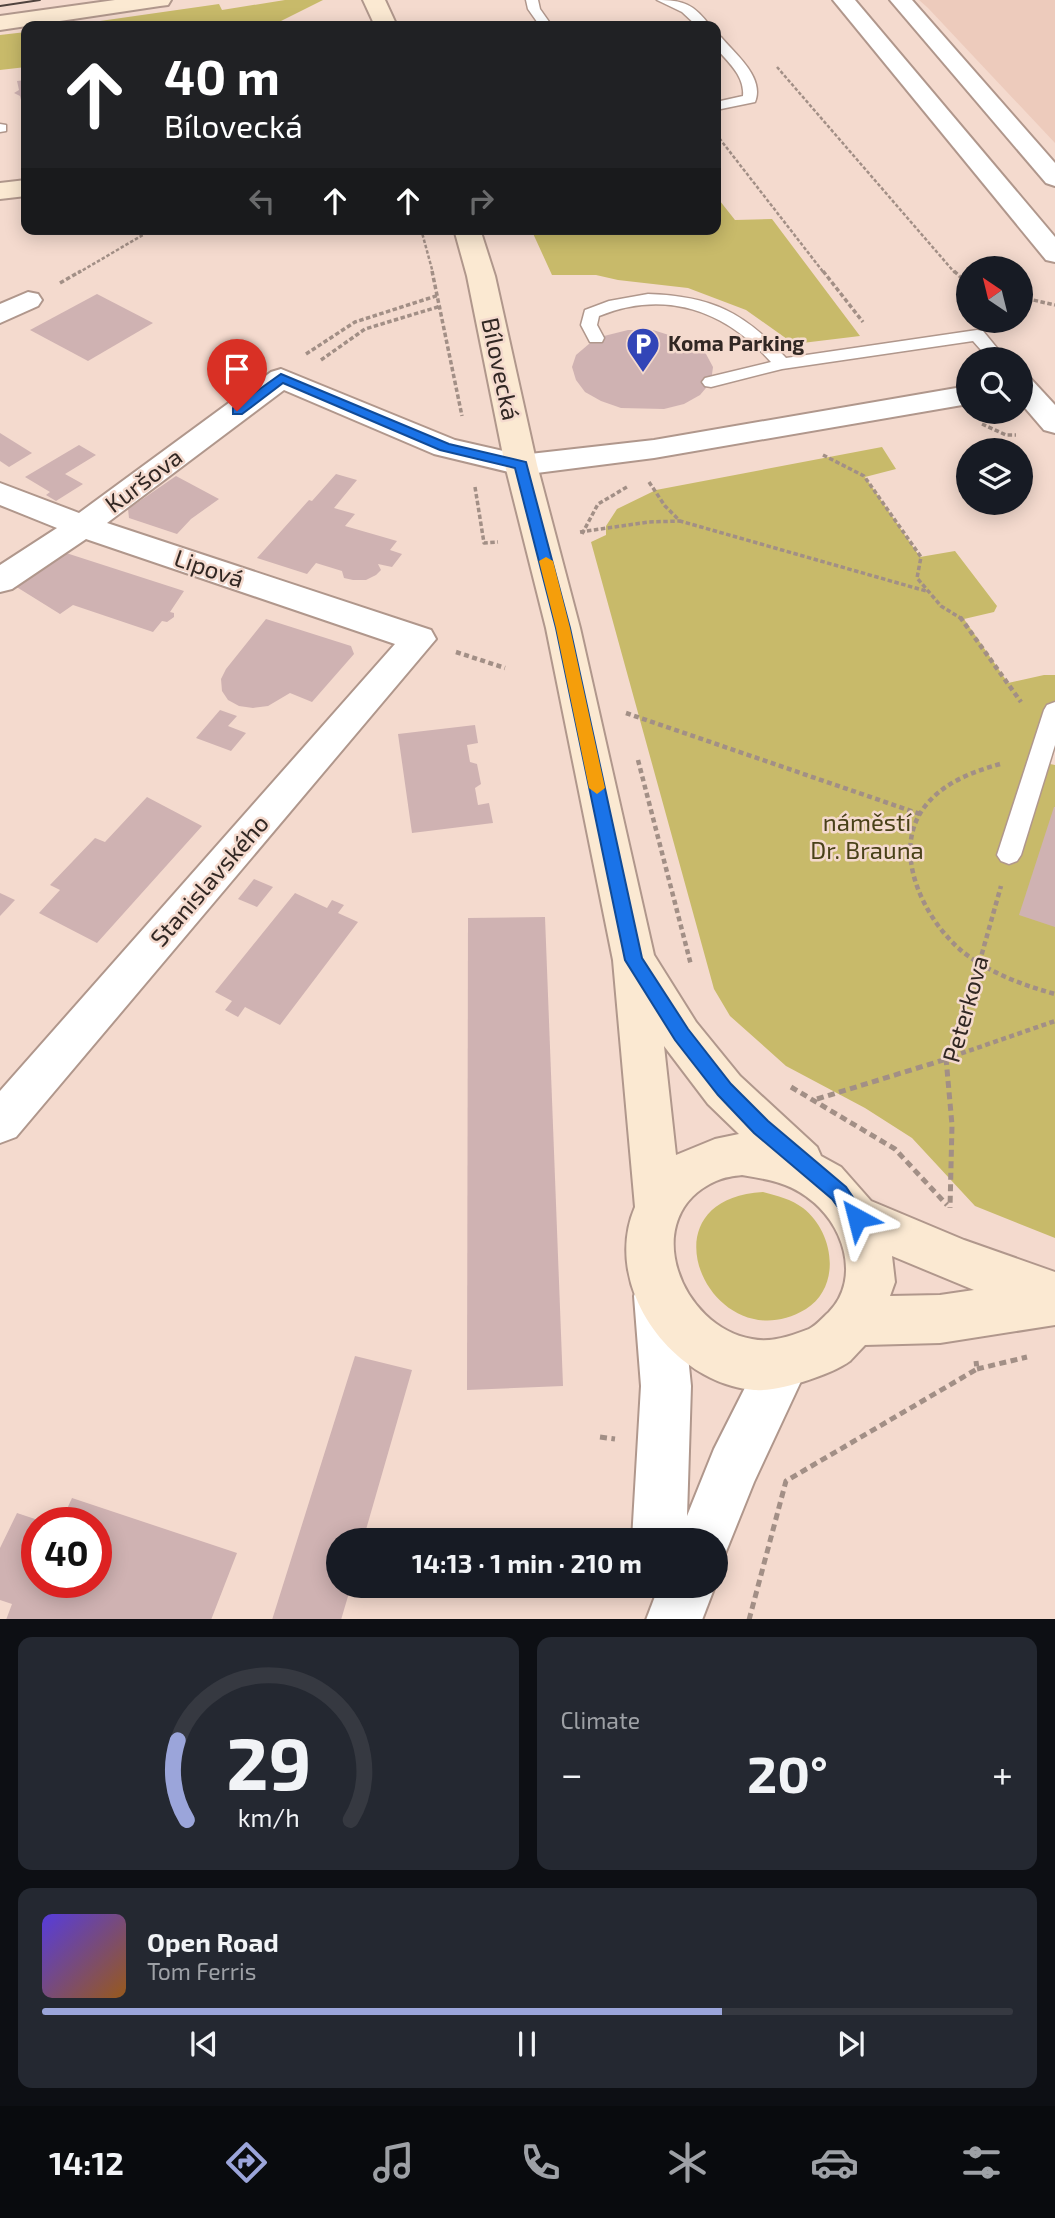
<!DOCTYPE html>
<html lang="en">
<head>
<meta charset="utf-8">
<style>
	body { margin:0; font-family:"Exo 2",sans-serif; background:#242831; color:#f1f3f6; height:100vh; display:flex; flex-direction:column; font-size:26px; white-space:nowrap }
	* { box-sizing:border-box; margin:0 }
	p { font-size:23px; color:#9ea1a6 }
	.icon { flex:none; width:38px; height:38px; fill:none; stroke:currentColor; stroke-width:2; stroke-linecap:round; stroke-linejoin:round }
	.map { position:relative; height:1619px; overflow:hidden }
	.drawer { display:flex; flex-direction:column; gap:18px; padding:18px; background:#0d0f14; flex:1 }
	.drawer>* { flex:none }
	.banner { position:absolute; left:21px; top:21px; width:700px; height:214px; border-radius:14px; box-shadow:0 4px 18px #0003; background:#202124; color:#fff; overflow:hidden }
	.needle { width:46px; rotate:325deg }
	.tools { position:absolute; left:956px; top:256px; display:grid; gap:14px }
	.tools a { display:grid; place-items:center; width:77px; height:77px; border-radius:50%; background:#171b24; box-shadow:0 4px 18px #0003; font-size:35px }
	.speed { position:absolute; left:21px; top:1507px; display:flex; gap:14px; font-size:35px; font-weight:700; text-align:center }
	.speed>* { display:grid; place-content:center; width:91px; height:91px; border-radius:50%; background:#171b24; box-shadow:0 4px 18px #0003; line-height:1 }
	.speed .limit { border:10px solid #d22; background:#fff; color:#111 }
	.pin { position:absolute; display:grid; place-items:center; width:60px; height:60px; color:#fff; margin:-72px -30px; border-radius:50% 50% 50% 0; rotate:-45deg; box-shadow:0 0 7px #0007 }
	.pin .icon { rotate:45deg }
	.me { position:absolute; width:77px; margin:-38px; rotate:322deg; stroke-linejoin:round; filter:drop-shadow(0 0 5px #0008) }
	.turn { display:flex; align-items:center; gap:24px; height:147px; padding:0 28px; font-size:32px }
	.turn .icon { width:91px; height:91px; stroke-width:2.5 }
	.turn b { display:block; font-size:49px; line-height:60px }
	.lanes { display:flex; align-items:center; height:66px; padding:0 28px; background:#0003; justify-content:center; gap:35px; direction:ltr }
	.lanes .off { opacity:.35 }
	.big { font-size:52px; font-weight:700; line-height:1.1 }
	.drawer .tile { flex:1; display:flex; flex-direction:column; justify-content:center; gap:10px; min-width:0; padding:0 24px; border-radius:14px; background:#242831 }
	.drawer .dial { align-items:center; gap:0 }
	.dial svg { height:182px; overflow:visible; fill:none; stroke:#363941; stroke-width:7; stroke-linecap:round; text-anchor:middle }
	.dial text { fill:#f1f3f6; stroke:none }
	.song { display:flex; align-items:center; gap:21px }
	.cover { width:84px; height:84px; border-radius:10px; background:linear-gradient(135deg,hsl(250 70% 55%),hsl(30 70% 35%)) }
	.played { height:7px; border-radius:4px; background:linear-gradient(90deg,#9ba5da 70%,#363941 70%) }
	.keys { display:flex; justify-content:space-around; direction:ltr }
	.heat { display:flex; justify-content:space-between; align-items:center; font-size:38px; direction:ltr }
	.drawer .tiles { flex:1; display:grid; gap:18px; grid-template-columns:1fr 1fr }
	.tile:last-child { grid-column:span 2 }
	.trip { position:absolute; left:326px; top:1528px; width:402px; height:70px; border-radius:35px; background:#171b24; box-shadow:0 4px 18px #0003; font-weight:700; line-height:70px; text-align:center }
	.menu { display:flex; height:112px; justify-content:space-around; align-items:center; background:#090b0e; color:#9ea1a6 }
	.menu .icon { width:49px; height:49px }
	.menu .selected { color:#9ba5da }
	.menu b { font-size:32px; color:#f1f3f6 }
	.map>svg:first-child { display:block }
</style>
</head>
<body>
<div class="map">
<svg width="1055" height="1620" viewBox="0 0 1055 1620">
	<rect width="100%" height="100%" fill="#f4dace"/>
	<polygon fill="#edcbbc" points="919,0 1055,0 1055,143 928,8"/>
	<g fill="#c8ba6a">
		<polygon points="285,0 323,0 271,26 65,26 219,4 222,10"/>
		<polygon points="26,32 26,67 0,70 0,35"/>
		<polygon points="716,196 735,220 772,219 860,336 794,344 746,310 688,288 618,280 596,275 552,275 531,229 716,229"/>
		<polygon points="882,447 896,469 865,477 920,557 955,551 997,606 994,612 964,619 1008,683 1044,675 1055,675 1055,710 1040,762 1055,765 1055,1238 975,1206 912,1138 865,1108 786,1066 730,1016 714,989 591,542 606,535 606,526 617,509 656,490"/>
		<path d="M 763,1192 C 778,1196 791,1199 803,1208 C 834,1232 842,1286 806,1309 C 713,1365 636,1199 763,1192 Z"/>
	</g>
	<g fill="#cfb2b2">
		<polygon points="26,80 26,100 21,100 20,96 14,93 19,90 17,81"/>
		<polygon points="97,294 153,323 88,361 30,330"/>
		<polygon points="628,330 653,330 691,342 706,354 713,367 711,382 700,395 684,404 664,409 621,408 601,401 585,392 576,380 572,367 576,355 596,338"/>
		<polygon points="0,433 32,453 9,467 0,461"/>
		<polygon points="79,445 96,455 65,474 83,484 56,501 46,495 50,492 25,477"/>
		<polygon points="336,474 357,480 334,508 355,514 345,526 397,541 390,550 402,554 392,567 378,564 381,570 376,575 366,580 353,580 344,578 342,571 316,563 307,574 257,558 309,500 312,501"/>
		<polygon points="176,476 219,499 191,519 177,534 129,518 128,509"/>
		<polygon points="63,552 184,591 170,612 174,613 174,617 167,622 162,621 153,632 73,605 60,614 15,586"/>
		<polygon points="266,619 351,646 354,654 312,702 290,693 268,706 253,708 239,706 228,700 222,691 221,679 226,669"/>
		<polygon points="220,710 237,716 228,726 246,733 231,751 196,738"/>
		<polygon points="475,725 478,743 467,745 470,762 477,764 481,784 475,788 478,805 489,803 493,823 412,833 398,734"/>
		<polygon points="147,797 202,826 97,943 39,913 60,890 50,885 95,838 105,842"/>
		<polygon points="1054,807 1055,807 1055,927 1019,915"/>
		<polygon points="254,879 273,887 257,907 238,899"/>
		<polygon points="0,893 15,900 0,916"/>
		<polygon points="295,893 327,908 332,900 344,905 338,913 358,922 280,1025 245,1007 238,1017 225,1010 232,1001 215,992"/>
		<polygon points="545,917 563,1386 467,1390 468,918"/>
		<polygon points="355,1356 412,1370 363,1540 338,1540 338,1586 351,1586 341,1620 272,1620"/>
		<polygon points="72,1498 237,1553 211,1620 6,1620 12,1604 0,1600 0,1548 17,1513 44,1522 37,1522 37,1582 96,1582 96,1522 61,1522"/>
	</g>
	<g fill="none" stroke-linecap="round" stroke-linejoin="round">
		<defs>
			<g id="lane">
				<polygon points="526,0 538,0 540,9 552,26 540,26 528,9"/>
				<path d="M 657,0 C 683,0 694,4 710,26 L 697,26 L 682,12 Z"/>
				<path d="M 716,36 L 721,37 C 735,54 765,77 755,102 L 716,110 L 716,102 L 743,96 C 745,76 728,62 716,48 Z"/>
				<polygon points="0,124 6,125 6,131 0,132"/>
				<path d="M 648,294 C 711,296 744,312 786,358 L 977,330 L 983,331 L 1006,359 L 989,359 L 973,341 L 782,369 L 711,387 L 705,386 L 702,382 L 705,378 L 771,362 C 725,310 665,289 599,316 L 597,325 L 604,338 L 602,342 L 590,342 L 581,325 L 585,310 L 609,301 Z"/>
				<polygon points="1055,702 1055,745 1021,855 1017,861 1009,864 1001,861 997,855 1044,710 1047,705"/>
			</g>
			<g id="street">
				<polygon points="833,0 855,0 1055,237 1055,262 1046,260"/>
				<polygon points="890,0 912,0 1055,163 1055,186 1046,183"/>
				<polygon points="28,292 38,294 42,300 38,306 0,323 0,304"/>
				<polygon points="281,369 455,440 521,455 654,440 968,386 968,404 654,458 521,475 434,454 284,390 107,523 431,630 436,639 16,1137 0,1143 0,1091 395,644 86,539 12,589 0,592 0,565 57,528 0,505 0,483 79,513 271,372"/>
				<polygon points="1020,376 1031,379 1055,405 1055,433 1044,430 1020,402"/>
				<polygon points="658,1272 675,1279 682,1296 691,1386 687,1516 714,1449 766,1346 784,1339 802,1346 809,1364 754,1482 723,1559 716,1562 716,1540 632,1540 641,1386 634,1296 641,1279"/>
				<polygon points="659,1586 715,1586 702,1620 646,1620"/>
			</g>
			<g id="secondary">
				<polygon points="115,0 171,0 168,5 160,6 0,30 0,16"/>
				<polygon points="363,0 385,0 397,26 375,26"/>
				<polygon points="26,180 26,196 0,199 0,183"/>
				<path d="M 454,229 L 480,229 L 495,276 L 537,465 L 580,628 L 654,955 L 696,1022 L 740,1076 L 817,1147 L 821,1156 L 841,1167 L 871,1201 L 964,1240 L 1055,1272 L 1055,1325 L 940,1343 L 865,1345 C 860,1350 855,1356 850,1361 C 831,1375 778,1392 754,1390 C 672,1383 601,1286 635,1207 L 613,960 L 546,628 L 505,465 L 467,276 ZM 664,1046 L 708,1104 L 739,1134 L 715,1139 L 676,1155 ZM 742,1175 C 766,1179 787,1182 807,1197 C 843,1222 862,1278 829,1312 C 822,1318 817,1325 809,1329 C 791,1336 771,1343 752,1339 C 680,1327 637,1216 716,1181 C 724,1177 734,1176 742,1175 ZM 892,1256 L 974,1290 L 940,1295 L 890,1296 L 895,1282 Z"/>
			</g>
		</defs>
		<use href="#lane" stroke="#b0978c" stroke-width="3"/>
		<use href="#street" stroke="#b0978c" stroke-width="4"/>
		<use href="#secondary" stroke="#b0978c" stroke-width="4"/>
		<g stroke="#a28f86" stroke-width="2.5" stroke-dasharray="3.5 2" stroke-linecap="butt">
			<polyline points="777,67 955,273"/>
			<polyline points="716,134 824,273"/>
			<polyline points="421,229 433,273"/>
			<polyline points="78,273 153,229"/>
		</g>
		<g stroke="#a28f86" stroke-width="3.5" stroke-dasharray="4.5 2.5" stroke-linecap="butt">
			<polyline points="432,271 462,416"/>
			<polyline points="823,271 863,322"/>
			<polyline points="954,271 968,284"/>
			<polyline points="60,283 81,271"/>
			<polyline points="1020,297 1055,305"/>
			<polyline points="306,354 355,322 439,295"/>
			<polyline points="321,360 365,329 441,306"/>
			<polyline points="982,424 1006,435 1016,435"/>
			<polyline points="823,455 864,476 921,557 917,578 941,606 962,619"/>
			<polyline points="649,482 665,506 680,521 926,591"/>
			<polyline points="475,487 484,543 498,542"/>
			<polyline points="580,532 649,522 680,521"/>
			<polyline points="582,534 598,504 627,487"/>
		</g>
		<g stroke="#a28f86" stroke-width="4.5" stroke-dasharray="5 3.5" stroke-linecap="butt">
			<polyline points="960,617 1021,702"/>
			<polyline points="456,652 505,668"/>
			<polyline points="626,713 920,814"/>
			<polyline points="638,760 691,965"/>
			<path d="M 1000,764 C 972,772 945,782 926,805 C 889,850 924,920 963,952 C 990,973 1022,985 1055,994"/>
			<polyline points="945,1059 1055,1021"/>
			<polyline points="946,1059 979,964 1001,886"/>
		</g>
		<g stroke="#a28f86" stroke-width="5" stroke-dasharray="7 4.5" stroke-linecap="butt">
			<polyline points="946,1058 952,1125 950,1208"/>
			<polyline points="791,1087 895,1149 947,1205"/>
			<polyline points="817,1099 950,1058"/>
			<polyline points="977,1369 1027,1357"/>
			<polyline points="600,1437 615,1439"/>
			<polyline points="749,1620 786,1481 977,1369 976,1361"/>
		</g>
		<use href="#lane" fill="#fff" fill-rule="evenodd"/>
		<use href="#street" fill="#fff" fill-rule="evenodd"/>
		<use href="#secondary" fill="#fbe9d2" fill-rule="evenodd"/>
		<polyline stroke="#50433e" stroke-width="2" points="0,6 40,0"/>
	</g>
	<polygon fill="#1a73e8" stroke="#114b97" stroke-width="2" points="281,374 449,444 526,462 570,628 642,958 688,1029 731,1084 768,1121 846,1187 867,1218 864,1224 857,1227 850,1224 832,1199 754,1133 718,1095 675,1040 625,960 556,628 515,468 440,450 283,383 242,414 233,414 233,408"/>
	<polygon fill="#f59e0b" points="546,557 553,561 570,628 605,788 597,794 589,788 556,628 539,561"/>
	<defs>
		<symbol id="parking-pin" viewBox="-11 -11 22 30"><path d="M0 17L-7.5 6A9.5 9.5 0 1 1 7.5 6Z" fill="#3245b7" stroke="#f4dace"/><path d="M-3.5-5.5H1a3.5 3.5 0 0 1 0 7H-1V5.5H-3.5ZM-1-3.4V-.6H.8a1.4 1.4 0 0 0 0-2.8Z" fill="#fff"/></symbol>
	</defs>
	<g fill-rule="evenodd">
		<use href="#parking-pin" x="624" y="325" width="38" height="52"/>
	</g>
	<g text-anchor="middle" stroke-width="5" stroke-linejoin="round" paint-order="stroke">
		<g font-size="21" font-weight="bold" fill="#312723" stroke="#f4dace" text-anchor="start">
			<text x="668" y="351">Koma Parking</text>
		</g>
		<g font-size="24" fill="#312723" stroke="#f4dace">
			<text transform="translate(500 369) rotate(78)" y="8">Bílovecká</text>
			<text transform="translate(144 481) rotate(-37)" y="8">Kuršova</text>
			<text transform="translate(209 569) rotate(19)" y="8">Lipová</text>
			<text transform="translate(210 881) rotate(-49)" y="8">Stanislavského</text>
			<text transform="translate(966 1009) rotate(-74)" y="8">Peterkova</text>
		</g>
		<g font-size="24" fill="#494118" stroke="#f4dace">
			<text x="867" y="831">náměstí<tspan x="867" dy="28">Dr. Brauna</tspan></text>
		</g>
	</g>
</svg>
<div class="tools">
<a><svg class="needle" viewBox="-14 -14 28 28"><path d="M0-13l5 13h-10z" fill="#e53935"/><path d="M0 13l5-13h-10z" fill="#9ea1a6"/></svg></a>
<a><svg class="icon" aria-label="search" viewBox="0 0 24 24"><circle cx="10" cy="10" r="6"/><path d="M15 15l6 6"/></svg></a>
<a><svg class="icon" aria-label="layers" viewBox="0 0 24 24"><path d="M12 4l9 5-9 5-9-5zM3 14l9 5 9-5"/></svg></a>
</div>
<div class="speed"><div class="limit">40</div></div>
<div class="pin" style="left:237px;top:411px;background:#d93025"><svg class="icon" aria-label="arrive" viewBox="0 0 24 24"><path d="M6 21V4h12l-3 4 3 4H6"/></svg></div>
<svg class="me" style="left:857px;top:1218px" viewBox="-20 -20 40 40"><path d="M0-17L14 15 0 8-14 15z" fill="#1a73e8" stroke="#fff" stroke-width="4"/></svg>
<div class="trip">14:13 · 1 min · 210 m</div>
<div class="banner">
<div class="turn"><svg class="icon" aria-label="ahead" viewBox="0 0 24 24"><path d="M12 20V5M6 11l6-6 6 6"/></svg><div><b>40 m</b>Bílovecká</div></div>
<div class="lanes"><svg class="icon off" aria-label="left" viewBox="0 0 24 24"><path d="M17 20v-9H6M10 6l-5 5 5 5"/></svg><svg class="icon" aria-label="ahead" viewBox="0 0 24 24"><path d="M12 20V5M6 11l6-6 6 6"/></svg><svg class="icon" aria-label="ahead" viewBox="0 0 24 24"><path d="M12 20V5M6 11l6-6 6 6"/></svg><svg class="icon off" aria-label="right" viewBox="0 0 24 24"><path d="M7 20v-9h11M14 6l5 5-5 5"/></svg></div>
</div>
</div>
<section class="drawer">
<div class="tiles">
<div class="tile dial"><svg viewBox="0 0 100 80">
<path d="M14 69A42 42 0 1 1 86 69"/>
<path d="M14 69A42 42 0 0 1 10 34" stroke="#9ba5da"/>
<text x="50" y="56" font-size="32" font-weight="700">29</text>
<text x="50" y="72" font-size="11">km/h</text>
</svg></div>
<div class="tile"><p>Climate</p>
<div class="heat"><a>−</a><b class="big">20°</b><a>+</a></div>
</div>
<div class="tile">
<div class="song"><i class="cover"></i><div><b>Open Road</b><p>Tom Ferris</p></div></div>
<div class="played"></div>
<div class="keys"><svg class="icon" aria-label="previous" viewBox="0 0 24 24"><path d="M18 5L8 12l10 7zM5 5v14"/></svg><svg class="icon" aria-label="pause" viewBox="0 0 24 24"><path d="M8 5v14M16 5v14"/></svg><svg class="icon" aria-label="next" viewBox="0 0 24 24"><path d="M6 5l10 7-10 7zM19 5v14"/></svg></div>
</div>
</div>
</section>
<nav class="menu">
<b>14:12</b>
<svg class="icon selected" aria-label="directions" viewBox="0 0 24 24"><path d="M12 3l9 9-9 9-9-9zM9 14v-3h6M13 9l2 2-2 2"/></svg>
<svg class="icon" aria-label="music" viewBox="0 0 24 24"><path d="M9 18V5l10-2v13"/><circle cx="6" cy="18" r="3"/><circle cx="16" cy="16" r="3"/></svg>
<svg class="icon" aria-label="phone" viewBox="0 0 24 24"><path d="M5 4h4l2 5-3 2q2 4 5 5l2-3 5 2v4C11 20 4 13 5 4z"/></svg>
<svg class="icon" aria-label="climate" viewBox="0 0 24 24"><path d="M12 3v18M4 7l16 10M4 17L20 7"/></svg>
<svg class="icon" aria-label="car" viewBox="0 0 24 24"><path d="M5 17H2v-5l4-1 3-4h7l3 4 3 1v5h-3M9 17h6M6 11h13"/><circle cx="7" cy="17" r="2"/><circle cx="17" cy="17" r="2"/></svg>
<svg class="icon" aria-label="filters" viewBox="0 0 24 24"><path d="M4 7h16M4 17h16"/><circle cx="9" cy="7" r="2"/><circle cx="15" cy="17" r="2"/></svg>
</nav>
</body>
</html>
